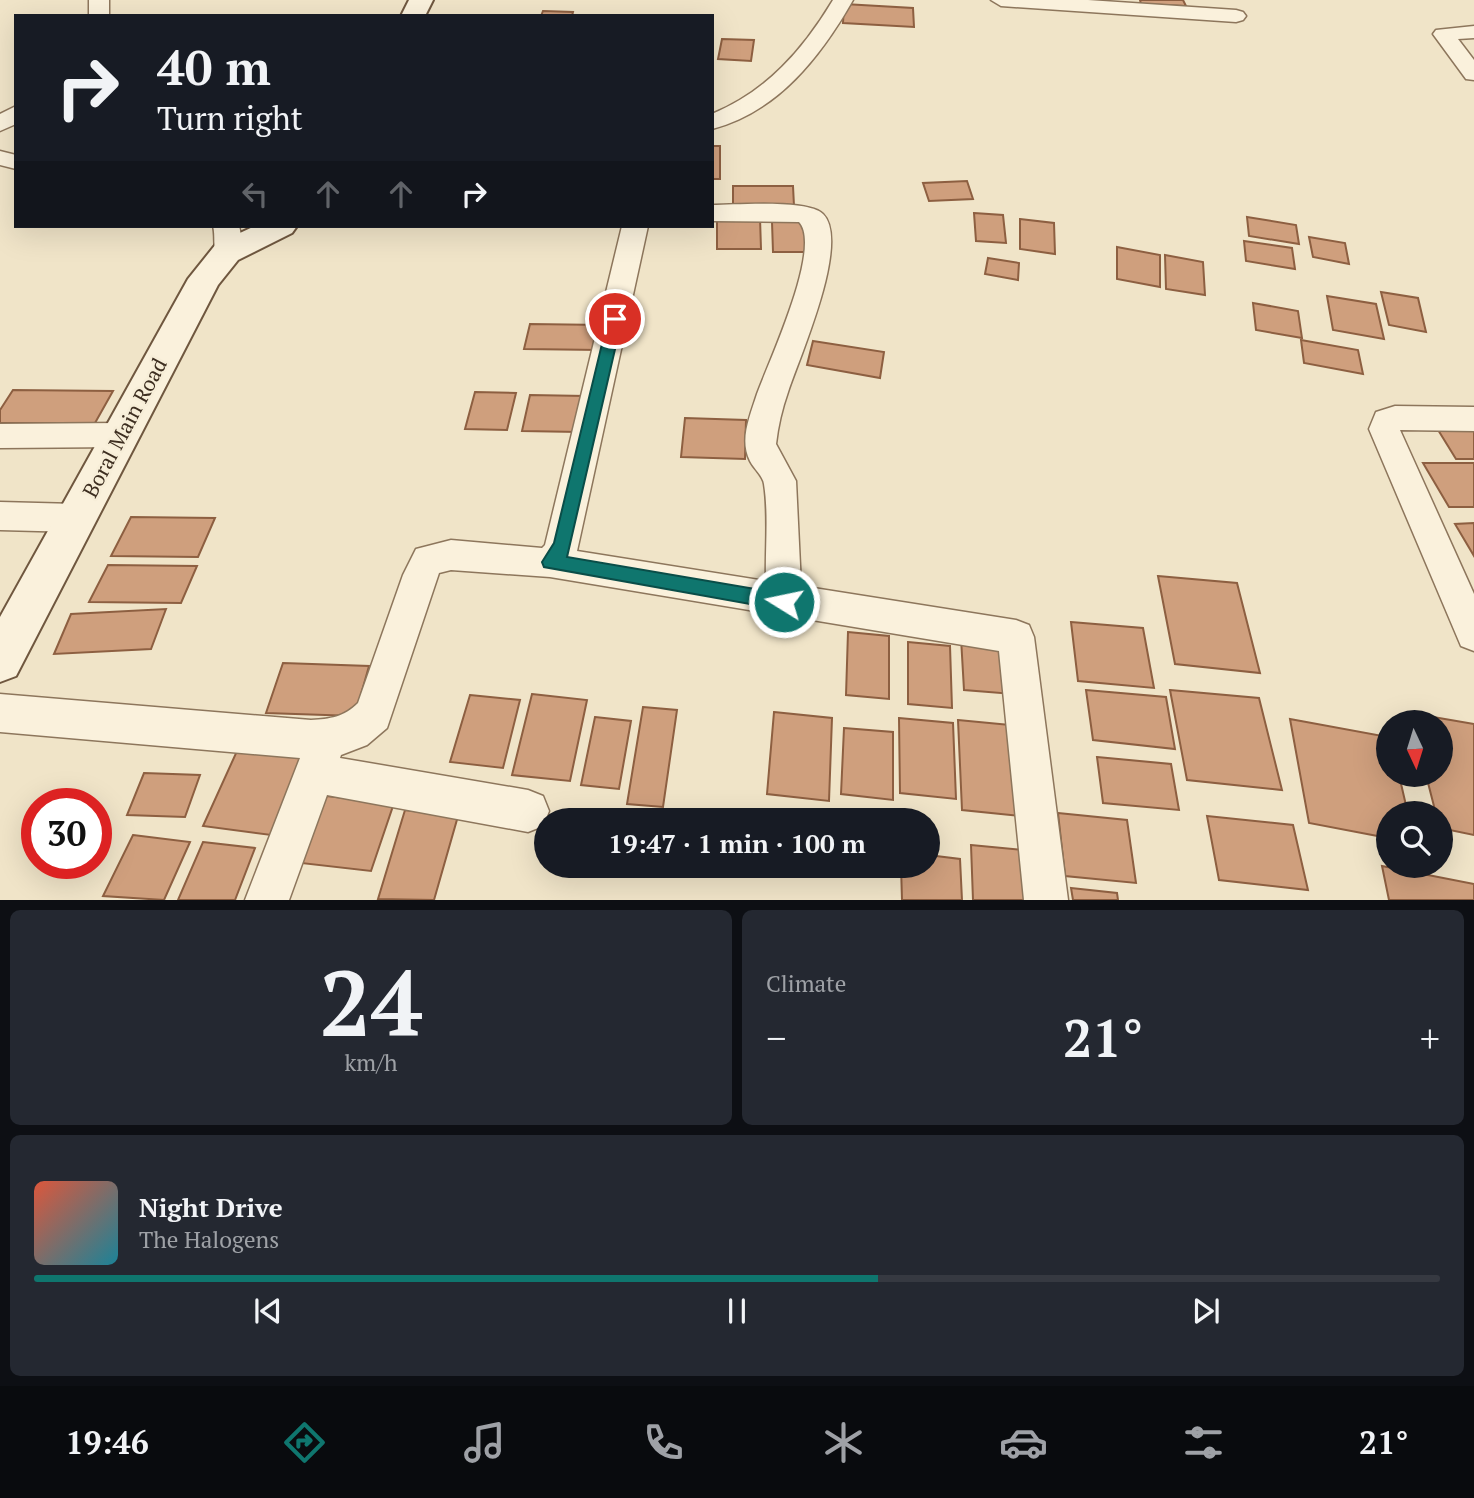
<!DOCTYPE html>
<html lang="en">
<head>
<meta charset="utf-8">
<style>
	body { margin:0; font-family:"PT Serif",serif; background:#242831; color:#f1f3f6; height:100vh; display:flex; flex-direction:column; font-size:26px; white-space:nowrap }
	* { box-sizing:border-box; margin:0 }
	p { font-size:23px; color:#9ea1a6 }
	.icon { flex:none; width:38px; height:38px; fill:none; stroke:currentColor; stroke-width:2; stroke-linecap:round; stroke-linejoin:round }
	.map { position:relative; height:900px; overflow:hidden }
	.details { display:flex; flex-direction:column; gap:10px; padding:10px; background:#0d0f14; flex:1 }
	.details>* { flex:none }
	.banner { position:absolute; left:14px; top:14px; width:700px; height:214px; border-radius:0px; box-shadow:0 7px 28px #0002; background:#171b24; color:#f1f3f6; overflow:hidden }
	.needle { width:46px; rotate:176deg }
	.buttons { position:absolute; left:1376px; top:710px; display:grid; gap:14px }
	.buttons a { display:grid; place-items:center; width:77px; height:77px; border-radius:50%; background:#171b24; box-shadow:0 7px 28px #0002; font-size:35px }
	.speed { position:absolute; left:21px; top:788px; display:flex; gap:14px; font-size:35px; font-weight:700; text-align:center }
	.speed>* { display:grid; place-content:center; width:91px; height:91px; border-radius:50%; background:#171b24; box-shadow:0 7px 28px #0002; line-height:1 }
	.speed .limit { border:10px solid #d22; background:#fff; color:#111 }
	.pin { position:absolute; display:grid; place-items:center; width:60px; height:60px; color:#fff; margin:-30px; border:4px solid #fff; border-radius:50%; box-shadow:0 2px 7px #0007 }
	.me { position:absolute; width:77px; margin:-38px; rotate:280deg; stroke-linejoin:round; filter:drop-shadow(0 0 5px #0008) }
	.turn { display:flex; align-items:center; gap:24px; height:147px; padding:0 28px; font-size:32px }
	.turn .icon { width:91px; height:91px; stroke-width:2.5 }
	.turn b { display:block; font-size:49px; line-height:60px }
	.lanes { display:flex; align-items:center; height:66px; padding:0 28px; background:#0003; justify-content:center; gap:35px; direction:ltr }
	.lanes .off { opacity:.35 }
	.big { font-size:52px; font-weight:800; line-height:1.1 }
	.details .tile { flex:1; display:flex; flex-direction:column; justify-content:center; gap:10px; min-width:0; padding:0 24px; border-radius:10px; background:#242831 }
	.details .dial { align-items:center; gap:0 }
	.dial b { font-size:91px; line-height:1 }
	.song { display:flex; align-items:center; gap:21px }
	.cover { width:84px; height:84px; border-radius:10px; background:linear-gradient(135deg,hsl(10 70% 55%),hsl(190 70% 35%)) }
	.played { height:7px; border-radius:4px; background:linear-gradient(90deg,#0f766e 60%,#363941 60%) }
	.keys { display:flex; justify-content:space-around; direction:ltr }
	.heat { display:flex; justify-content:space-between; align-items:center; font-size:38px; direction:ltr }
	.details .tiles { flex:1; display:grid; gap:10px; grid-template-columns:1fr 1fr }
	.tile:last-child { grid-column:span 2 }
	.trip { position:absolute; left:534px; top:808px; width:406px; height:70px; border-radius:35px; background:#171b24; box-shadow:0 7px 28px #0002; font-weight:800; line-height:70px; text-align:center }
	.dock { display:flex; height:112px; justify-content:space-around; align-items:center; background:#090b0e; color:#9ea1a6 }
	.dock .icon { width:49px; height:49px }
	.dock .selected { color:#0f766e }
	.dock b { font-size:32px; color:#f1f3f6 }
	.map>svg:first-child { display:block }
</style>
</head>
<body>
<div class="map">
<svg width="1474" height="900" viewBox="0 0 1474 900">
	<rect width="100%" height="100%" fill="#f0e4c8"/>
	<g fill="#cf9f7d" stroke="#8d5f41" stroke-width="2">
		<polygon points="1140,0 1183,0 1186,6 1141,4"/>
		<polygon points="844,4 913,8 914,27 843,23"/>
		<polygon points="543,11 573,12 572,16 541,16"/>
		<polygon points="722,39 754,40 751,61 718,59"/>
		<rect x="712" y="146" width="8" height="33"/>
		<polygon points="967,181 973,199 929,201 923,183"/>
		<polygon points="733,186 793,186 794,206 733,206"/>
		<polygon points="974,213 1003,215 1006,243 976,241"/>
		<polygon points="1247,217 1296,225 1299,244 1249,236"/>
		<polygon points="717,218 760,218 761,249 717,249"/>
		<polygon points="1020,219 1054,223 1055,254 1020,249"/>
		<polygon points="772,222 812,222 814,252 773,252"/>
		<polygon points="1309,237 1345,243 1349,264 1313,257"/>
		<polygon points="1244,241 1292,248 1295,269 1246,261"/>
		<polygon points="1117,247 1160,255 1160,287 1117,279"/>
		<polygon points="1165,255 1203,262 1205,295 1166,289"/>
		<polygon points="988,258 1019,263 1018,280 985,274"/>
		<polygon points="1381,292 1418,298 1426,332 1389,325"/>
		<polygon points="1327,296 1376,304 1384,339 1333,330"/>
		<polygon points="1253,303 1298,311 1302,338 1256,330"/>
		<polygon points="530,324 604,325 600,350 524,349"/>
		<polygon points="1301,340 1358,350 1363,374 1304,363"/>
		<polygon points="813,341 884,352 880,378 807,365"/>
		<polygon points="13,390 113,391 95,423 0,423 0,410"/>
		<polygon points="475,392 516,393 507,430 465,429"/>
		<polygon points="530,395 585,396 579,432 522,431"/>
		<polygon points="685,418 746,420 745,459 681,457"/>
		<polygon points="1435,425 1474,425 1474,459 1456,459"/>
		<polygon points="1423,463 1474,463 1474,507 1449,507"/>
		<polygon points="131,517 215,518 198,557 111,556"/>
		<polygon points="1474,523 1474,556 1455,524"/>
		<polygon points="108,565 197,566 181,603 89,602"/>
		<polygon points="1158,576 1237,583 1260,673 1175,664"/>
		<polygon points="166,609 151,649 54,654 71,614"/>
		<polygon points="1071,622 1143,628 1154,688 1078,681"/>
		<polygon points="848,632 889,636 889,699 846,695"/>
		<polygon points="961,638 1009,642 1013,694 964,690"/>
		<polygon points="908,642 950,646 952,708 908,704"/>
		<polygon points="283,663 369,666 355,716 266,713"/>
		<polygon points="1086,690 1166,697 1175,749 1093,740"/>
		<polygon points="1170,690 1259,698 1282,790 1187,780"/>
		<polygon points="532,694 587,700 570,781 512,775"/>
		<polygon points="470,695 520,700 503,768 450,762"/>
		<polygon points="643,707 677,710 663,807 627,804"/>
		<polygon points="774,712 832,718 829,801 767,794"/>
		<polygon points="1410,713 1474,724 1474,835 1440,828 1440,814 1436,814 1426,775 1440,775 1440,723 1413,723"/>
		<polygon points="595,717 631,721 619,789 581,785"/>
		<polygon points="899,718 953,723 956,799 900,793"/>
		<polygon points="1290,719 1388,737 1388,775 1399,775 1408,814 1388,814 1388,838 1309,823"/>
		<polygon points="958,720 1021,726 1030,817 962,810"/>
		<polygon points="844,728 893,732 893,800 841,794"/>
		<polygon points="237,751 302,758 271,835 203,826"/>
		<polygon points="1097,757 1171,764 1179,810 1103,803"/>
		<polygon points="144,773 200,775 185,817 127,815"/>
		<polygon points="326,796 394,803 371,871 301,863"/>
		<polygon points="405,810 458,816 434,900 378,899"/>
		<polygon points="1058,813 1127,820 1136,883 1065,876"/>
		<polygon points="1207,816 1293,825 1308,890 1219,880"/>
		<polygon points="133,835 190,842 164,900 103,896"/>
		<polygon points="203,842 255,848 235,900 178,900"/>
		<polygon points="971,845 1034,851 1039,900 973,900"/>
		<polygon points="928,855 960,859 962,900 902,900 901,866 928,866"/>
		<polygon points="1382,866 1474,884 1474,900 1389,900"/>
		<polygon points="1071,888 1117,893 1118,900 1073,900"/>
	</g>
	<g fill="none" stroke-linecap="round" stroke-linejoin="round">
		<defs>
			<g id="street">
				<rect x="89" y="0" width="20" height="16"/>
				<path d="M 833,0 L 853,0 C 821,56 778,112 712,129 L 712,114 C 767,91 803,50 833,0 Z"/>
				<polygon points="991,0 1088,0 1236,10 1243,12 1246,16 1243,20 1236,22 1001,6"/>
				<polygon points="1474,26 1474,38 1458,39 1474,60 1474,80 1466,79 1433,34 1436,30"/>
				<polygon points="16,106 16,124 0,131 0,114"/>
				<polygon points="0,151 16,155 16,169 0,165"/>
				<path d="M 712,205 C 735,205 808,199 823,214 C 851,242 799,358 788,392 C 782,409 778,426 776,444 L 796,481 L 801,586 L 1016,620 L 1029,625 L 1034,637 L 1068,900 L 1024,900 L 999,651 L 788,616 L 784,618 L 773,614 L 550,577 L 451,570 L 439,573 L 387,728 L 367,745 L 341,755 L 340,758 L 528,790 L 543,796 L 549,811 L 543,826 L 528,832 L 327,795 L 289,900 L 245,900 L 300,758 L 0,732 L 0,694 L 311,720 C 330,719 344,717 358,703 L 403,575 L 416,549 L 451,540 L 542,548 L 545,545 L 622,226 L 648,226 L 577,551 L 766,581 C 765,549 769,515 764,484 C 763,476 754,469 750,461 C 739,440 750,416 757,394 C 768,363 823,247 799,222 L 712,221 Z"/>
				<path d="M 213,226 L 239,226 C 242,237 243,248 236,258 L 227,261 L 218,258 C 212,249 216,237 213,226 Z"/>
				<polygon points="1395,406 1474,407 1474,431 1400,430 1474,594 1474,651 1461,646 1369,429 1376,412"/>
				<polygon points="121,423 132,426 137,435 132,444 121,447 0,448 0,424"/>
				<polygon points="0,502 76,504 88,508 93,518 88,528 76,532 0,530"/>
			</g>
			<g id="secondary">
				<polygon points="409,0 433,0 425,16 401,16"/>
				<polygon points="255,226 297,226 292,233 238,260 218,285 16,676 0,682 0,617 188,279 216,244"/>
			</g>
		</defs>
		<use href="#street" stroke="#8d765c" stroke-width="3"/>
		<use href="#secondary" stroke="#6f573f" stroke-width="4"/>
		<use href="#street" fill="#faf1dc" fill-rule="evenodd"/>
		<use href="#secondary" fill="#faf1dc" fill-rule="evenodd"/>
	</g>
	<polygon fill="#0f766e" stroke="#0a4d48" stroke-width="2" points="615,314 622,319 567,557 784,594 790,596 793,602 790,607 784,610 544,567 542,562 554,543 608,319"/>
	<g text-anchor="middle" stroke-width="5" stroke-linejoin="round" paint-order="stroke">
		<g font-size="21" fill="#3d2e20" stroke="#f7eed8">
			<text transform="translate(125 428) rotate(-62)" y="7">Boral Main Road</text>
		</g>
	</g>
</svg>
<div class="buttons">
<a><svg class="needle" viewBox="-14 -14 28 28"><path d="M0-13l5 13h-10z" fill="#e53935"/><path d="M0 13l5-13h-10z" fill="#9ea1a6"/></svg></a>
<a><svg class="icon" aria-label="search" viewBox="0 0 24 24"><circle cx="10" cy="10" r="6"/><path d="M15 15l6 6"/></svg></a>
</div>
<div class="speed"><div class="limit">30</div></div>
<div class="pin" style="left:615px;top:319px;background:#d93025"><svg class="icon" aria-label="arrive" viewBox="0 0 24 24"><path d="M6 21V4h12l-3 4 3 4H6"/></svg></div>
<svg class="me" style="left:784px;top:602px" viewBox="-20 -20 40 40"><circle r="17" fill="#0f766e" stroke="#fff" stroke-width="3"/><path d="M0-11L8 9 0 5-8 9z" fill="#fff"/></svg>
<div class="trip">19:47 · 1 min · 100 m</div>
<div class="banner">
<div class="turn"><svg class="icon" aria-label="right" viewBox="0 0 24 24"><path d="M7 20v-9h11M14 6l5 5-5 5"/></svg><div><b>40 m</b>Turn right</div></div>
<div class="lanes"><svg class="icon off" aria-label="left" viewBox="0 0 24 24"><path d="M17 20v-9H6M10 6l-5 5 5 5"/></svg><svg class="icon off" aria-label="ahead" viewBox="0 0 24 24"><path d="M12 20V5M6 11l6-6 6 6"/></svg><svg class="icon off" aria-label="ahead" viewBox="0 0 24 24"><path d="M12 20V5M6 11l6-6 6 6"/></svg><svg class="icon" aria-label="right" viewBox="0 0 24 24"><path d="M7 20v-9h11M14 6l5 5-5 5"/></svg></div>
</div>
</div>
<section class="details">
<div class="tiles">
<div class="tile dial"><b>24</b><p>km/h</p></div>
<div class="tile"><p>Climate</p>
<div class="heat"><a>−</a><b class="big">21°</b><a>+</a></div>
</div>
<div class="tile">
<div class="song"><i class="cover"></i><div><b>Night Drive</b><p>The Halogens</p></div></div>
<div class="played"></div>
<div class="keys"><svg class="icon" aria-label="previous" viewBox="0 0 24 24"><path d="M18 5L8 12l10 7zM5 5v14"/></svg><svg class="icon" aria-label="pause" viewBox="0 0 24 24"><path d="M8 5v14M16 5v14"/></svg><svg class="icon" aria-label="next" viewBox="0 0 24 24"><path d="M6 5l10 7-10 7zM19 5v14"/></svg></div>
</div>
</div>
</section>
<nav class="dock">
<b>19:46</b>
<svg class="icon selected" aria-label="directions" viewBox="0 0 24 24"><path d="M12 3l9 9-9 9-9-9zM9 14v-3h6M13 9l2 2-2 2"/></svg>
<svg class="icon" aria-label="music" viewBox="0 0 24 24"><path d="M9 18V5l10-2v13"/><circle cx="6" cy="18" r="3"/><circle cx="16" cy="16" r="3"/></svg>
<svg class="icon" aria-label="phone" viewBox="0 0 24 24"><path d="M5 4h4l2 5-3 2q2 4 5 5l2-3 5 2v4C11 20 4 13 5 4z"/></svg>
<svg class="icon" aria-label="climate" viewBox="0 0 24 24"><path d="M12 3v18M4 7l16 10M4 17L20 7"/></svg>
<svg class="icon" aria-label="car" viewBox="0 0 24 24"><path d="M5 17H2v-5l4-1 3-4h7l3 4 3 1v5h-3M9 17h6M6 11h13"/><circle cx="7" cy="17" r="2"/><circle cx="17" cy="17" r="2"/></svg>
<svg class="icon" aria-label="filters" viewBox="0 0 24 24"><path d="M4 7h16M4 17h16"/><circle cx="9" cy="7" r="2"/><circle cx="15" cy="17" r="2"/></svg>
<b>21°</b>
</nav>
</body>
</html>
